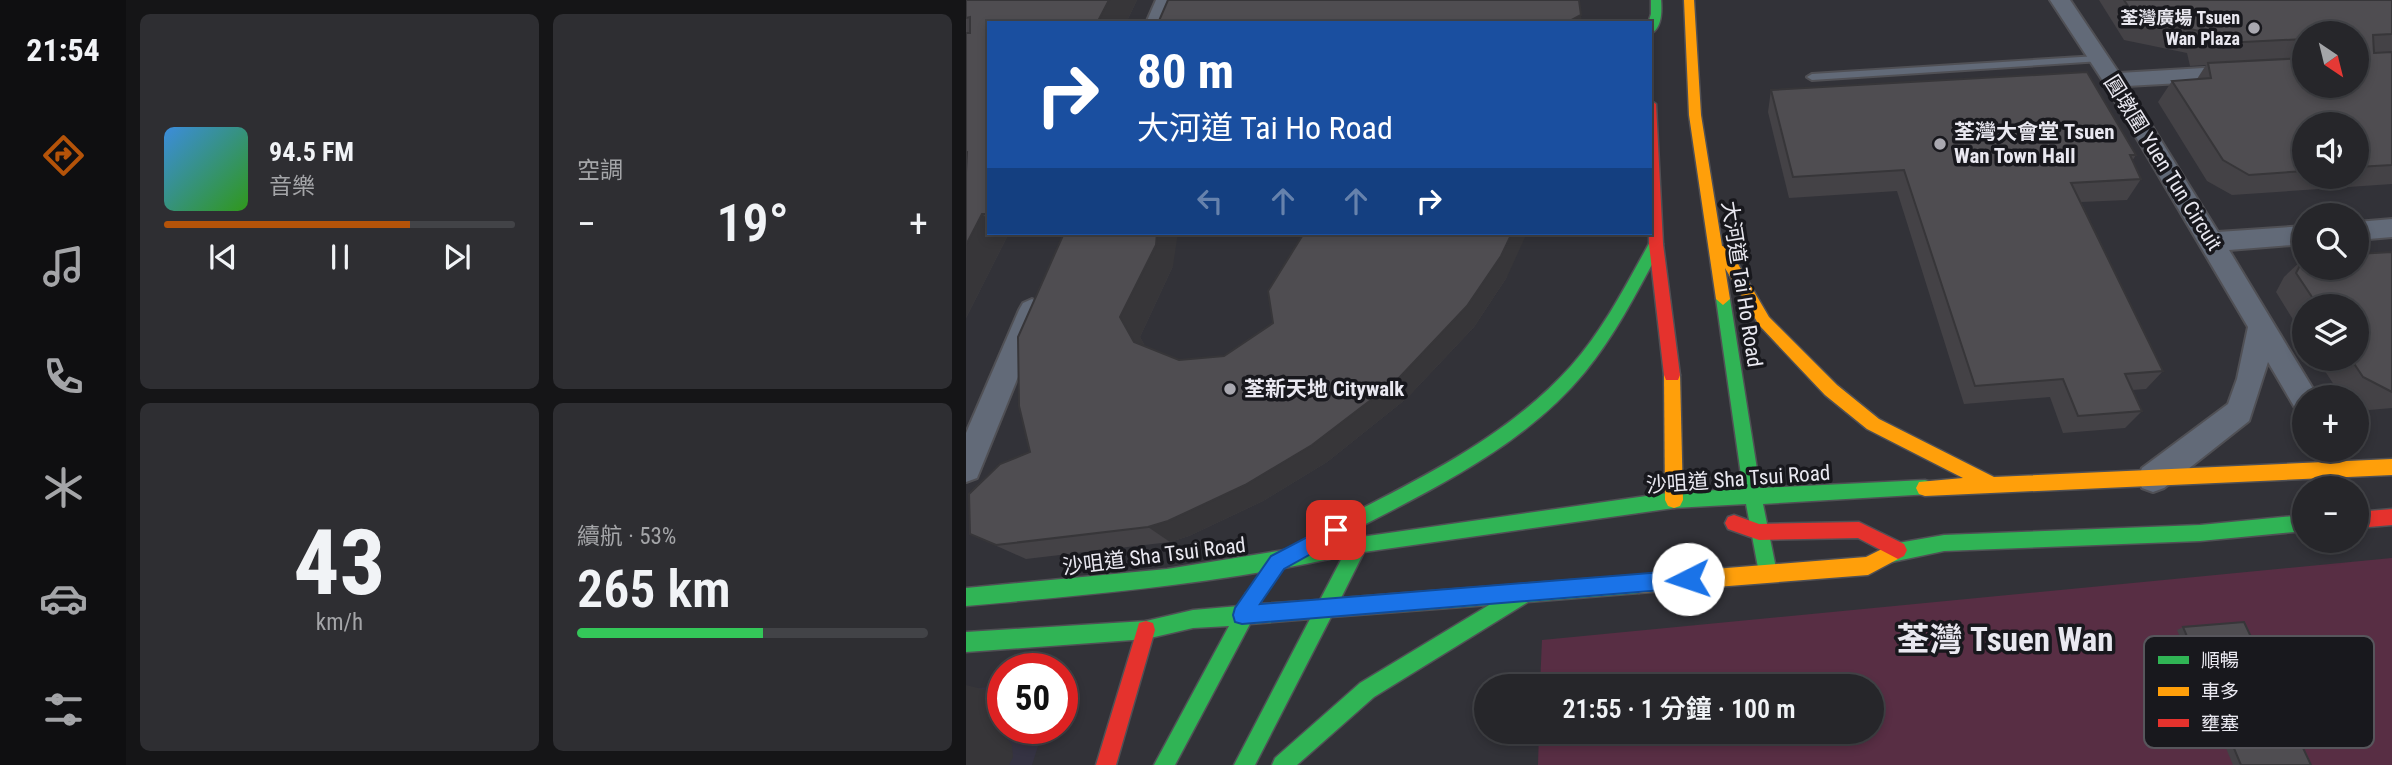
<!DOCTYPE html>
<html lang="zh-TW">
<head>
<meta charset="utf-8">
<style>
	body { margin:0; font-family:"Roboto Condensed","Noto Sans TC",sans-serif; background:#2e2e32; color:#f1f3f6; height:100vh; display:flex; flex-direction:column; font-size:26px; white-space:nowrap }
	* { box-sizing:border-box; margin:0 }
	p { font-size:23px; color:#a4a5a8 }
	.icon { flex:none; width:38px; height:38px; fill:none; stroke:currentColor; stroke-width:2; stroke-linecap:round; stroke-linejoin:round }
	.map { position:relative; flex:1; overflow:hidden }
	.side { display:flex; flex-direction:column; gap:14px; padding:14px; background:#151517; width:840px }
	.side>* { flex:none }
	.guide { position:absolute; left:21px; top:21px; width:665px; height:214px; border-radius:0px; box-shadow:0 4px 10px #0003,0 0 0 2px #424347; background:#1a4fa0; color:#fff; overflow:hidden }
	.needle { width:46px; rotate:145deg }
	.fabs { position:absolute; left:1326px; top:21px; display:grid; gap:14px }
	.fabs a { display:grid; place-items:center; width:77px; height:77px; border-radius:50%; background:#26262a; box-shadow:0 4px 10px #0003,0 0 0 2px #424347; font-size:35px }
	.speed { position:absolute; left:21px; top:653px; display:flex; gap:14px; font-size:35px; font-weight:700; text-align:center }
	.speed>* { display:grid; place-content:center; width:91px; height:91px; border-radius:50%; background:#26262a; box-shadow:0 4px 10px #0003,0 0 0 2px #424347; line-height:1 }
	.speed .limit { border:10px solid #d22; background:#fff; color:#111 }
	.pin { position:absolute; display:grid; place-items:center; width:60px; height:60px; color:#fff; margin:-30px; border-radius:14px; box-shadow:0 4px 10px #0006 }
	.me { position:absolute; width:77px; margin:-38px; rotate:266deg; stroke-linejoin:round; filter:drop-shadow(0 0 5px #0008) }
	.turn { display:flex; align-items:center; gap:24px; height:147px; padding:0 35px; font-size:32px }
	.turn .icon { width:91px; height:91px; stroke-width:2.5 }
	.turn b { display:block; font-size:49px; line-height:60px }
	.lanes { display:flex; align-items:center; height:66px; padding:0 35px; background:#0003; justify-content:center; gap:35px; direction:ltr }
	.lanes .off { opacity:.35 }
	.big { font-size:52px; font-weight:600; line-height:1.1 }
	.side .widget { flex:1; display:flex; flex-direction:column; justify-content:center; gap:10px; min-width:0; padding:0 24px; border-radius:10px; background:#2e2e32 }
	.side .dial { align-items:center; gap:0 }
	.dial b { font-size:91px; line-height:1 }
	.song { display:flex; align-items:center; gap:21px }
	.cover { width:84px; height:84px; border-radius:10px; background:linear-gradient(135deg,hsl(210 70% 55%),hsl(110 70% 35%)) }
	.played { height:7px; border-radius:4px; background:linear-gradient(90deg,#b45309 70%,#424347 70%) }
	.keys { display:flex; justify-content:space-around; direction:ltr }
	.heat { display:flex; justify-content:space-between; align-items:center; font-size:38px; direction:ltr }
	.charge { height:10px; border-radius:5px; background:linear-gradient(90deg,#34c759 53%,#424347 0) }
	.side .tiles { flex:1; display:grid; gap:14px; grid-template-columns:repeat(2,1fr) }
	.trip { position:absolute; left:508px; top:674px; width:410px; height:70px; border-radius:35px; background:#26262a; box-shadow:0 4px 10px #0003,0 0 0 2px #424347; font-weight:600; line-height:70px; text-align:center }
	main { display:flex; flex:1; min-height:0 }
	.tabs { display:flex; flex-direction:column; width:126px; justify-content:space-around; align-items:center; background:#0f0f11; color:#a4a5a8 }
	.tabs .icon { width:49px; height:49px }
	.tabs .on { color:#b45309 }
	.tabs b { font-size:32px; color:#f1f3f6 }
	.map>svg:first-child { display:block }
</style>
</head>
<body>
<main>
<nav class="tabs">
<b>21:54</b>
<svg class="icon on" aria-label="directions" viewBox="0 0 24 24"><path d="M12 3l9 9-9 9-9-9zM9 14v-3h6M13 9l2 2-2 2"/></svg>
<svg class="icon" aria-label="music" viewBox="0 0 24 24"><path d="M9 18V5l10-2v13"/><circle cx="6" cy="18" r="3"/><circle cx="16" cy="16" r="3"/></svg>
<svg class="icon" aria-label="phone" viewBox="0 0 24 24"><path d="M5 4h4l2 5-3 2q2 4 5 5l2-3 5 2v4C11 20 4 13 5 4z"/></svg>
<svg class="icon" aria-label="climate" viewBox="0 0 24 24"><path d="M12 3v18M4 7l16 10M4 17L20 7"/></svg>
<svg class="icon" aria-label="car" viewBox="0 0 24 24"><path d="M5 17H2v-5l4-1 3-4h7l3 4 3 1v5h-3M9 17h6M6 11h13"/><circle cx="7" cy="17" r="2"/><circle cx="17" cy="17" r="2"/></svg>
<svg class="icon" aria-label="filters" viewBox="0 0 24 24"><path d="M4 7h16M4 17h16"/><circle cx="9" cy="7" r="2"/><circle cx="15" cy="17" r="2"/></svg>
</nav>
<section class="side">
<div class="tiles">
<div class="widget">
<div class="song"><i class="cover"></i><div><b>94.5 FM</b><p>音樂</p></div></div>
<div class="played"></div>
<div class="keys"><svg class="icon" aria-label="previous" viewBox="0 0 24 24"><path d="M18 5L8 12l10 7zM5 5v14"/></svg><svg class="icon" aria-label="pause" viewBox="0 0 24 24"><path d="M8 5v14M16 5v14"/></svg><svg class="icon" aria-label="next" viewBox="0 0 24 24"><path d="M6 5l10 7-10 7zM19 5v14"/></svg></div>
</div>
<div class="widget"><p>空調</p>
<div class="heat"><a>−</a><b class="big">19°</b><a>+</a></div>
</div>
<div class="widget dial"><b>43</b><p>km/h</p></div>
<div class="widget"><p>續航 · 53%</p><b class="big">265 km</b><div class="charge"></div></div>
</div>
</section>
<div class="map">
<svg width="1426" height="765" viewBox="0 0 1426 765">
	<rect width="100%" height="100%" fill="#323238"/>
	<polygon fill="#353343" points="37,686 37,728 78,728 66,765 0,765 0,689"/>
	<polygon fill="#582e44" points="1426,558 1426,765 572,765 573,732 905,732 905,686 574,686 576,640"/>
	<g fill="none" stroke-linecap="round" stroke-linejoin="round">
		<defs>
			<polygon id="lane" points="1131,56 1136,59 1135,61 846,80 841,77 846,74"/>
			<g id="street">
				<polygon points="190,0 210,0 200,23 180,23"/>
				<polygon points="1084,0 1104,0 1153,73 1339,62 1339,76 1161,86 1252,232 1339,226 1339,244 1263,250 1352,397 1339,397 1339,411 1329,408 1302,362 1283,421 1198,488 1187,492 1176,488 1172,478 1176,468 1262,404 1271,379 1282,327 1137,81"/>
				<polygon points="1426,219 1426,237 1391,240 1391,222"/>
				<polygon points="66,299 75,303 79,310 11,478 0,482 0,433 53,310 57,303"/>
			</g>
			<g id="fast">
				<path d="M 685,0 L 695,0 C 696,12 696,29 684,34 L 684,23 L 682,23 L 685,14 Z"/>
				<path d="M 690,239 L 697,244 C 673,288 651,333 619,372 C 554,451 456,494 367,541 L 708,492 L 777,489 L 750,299 L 757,293 L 764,299 L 794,488 L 959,480 L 965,482 L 968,488 L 965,494 L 797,504 L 811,573 L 808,579 L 802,582 L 796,579 L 793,573 L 780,504 L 708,508 L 398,552 L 375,598 L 673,575 L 679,578 L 682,584 L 679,590 L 673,593 L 562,602 L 408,697 L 331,765 L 306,765 L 309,758 L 394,683 L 523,605 L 365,617 L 289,765 L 268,765 L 344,619 L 284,624 L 209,765 L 188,765 L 263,626 L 227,628 L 180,639 L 0,652 L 0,632 L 180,621 L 227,610 L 273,606 L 280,593 L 287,590 L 294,593 L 296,599 L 294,604 L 354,600 L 377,556 C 253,584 127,594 0,606 L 0,588 L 201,569 L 343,546 L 341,541 L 344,535 C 436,487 535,444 605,366 C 638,329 661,283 685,240 Z"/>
				<polygon points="1339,515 1339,531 1234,541 978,551 926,562 920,559 917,553 920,547 926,544 978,535 1234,525"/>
			</g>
			<g id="slow">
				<polygon points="718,0 728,0 735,115 756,246 762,247 803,317 871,385 913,419 1028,477 1426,459 1426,475 959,496 953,494 950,488 953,482 997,478 901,429 859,395 793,325 759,268 764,299 757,305 750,299 723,115"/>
				<polygon points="706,368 712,370 714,375 717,500 714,506 708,508 702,506 699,500 698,375 700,370"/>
				<polygon points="926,544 932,547 935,553 932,559 902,575 673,593 667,590 664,584 667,578 673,575 900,557"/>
			</g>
			<g id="jam">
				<polygon points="684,100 690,104 697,244 714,375 712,380 700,380 698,375 683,244"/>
				<polygon points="1426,509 1426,525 1391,528 1391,512"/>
				<polygon points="768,515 793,524 893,522 938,544 941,550 938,556 932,559 892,538 793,540 762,529 759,523 762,517"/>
				<polygon points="180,621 187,623 189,630 150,765 130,765 171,630 173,623"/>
			</g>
		</defs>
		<use href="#lane" stroke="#505055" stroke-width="4"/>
		<use href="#street" stroke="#505055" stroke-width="4"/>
		<use href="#fast" stroke="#505055" stroke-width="3"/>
		<use href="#slow" stroke="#505055" stroke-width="3"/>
		<use href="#jam" stroke="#505055" stroke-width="3"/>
		<use href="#lane" fill="#626a78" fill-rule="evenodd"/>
		<use href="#street" fill="#626a78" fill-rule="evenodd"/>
		<use href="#fast" fill="#30b455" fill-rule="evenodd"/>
		<use href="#slow" fill="#ff9f0a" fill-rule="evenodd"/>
		<use href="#jam" fill="#e5322d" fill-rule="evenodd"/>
	</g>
	<g fill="#444246" fill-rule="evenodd">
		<polygon points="0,0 171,0 160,23 23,23 23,233 64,233 62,236 41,237 0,318"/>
		<path d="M 1133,0 L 1426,0 L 1426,184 L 1266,195 L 1241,181 L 1192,102 L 1206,81 L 1231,79 L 1240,65 L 1224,66 L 1221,53 L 1158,40 ZM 1339,33 L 1391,33 L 1339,86 ZM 1339,124 L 1391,124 L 1391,177 L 1339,177 Z"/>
		<polygon points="805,90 1170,155 1166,161 1175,179 1161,200 1115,202 1197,371 1180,389 1166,390 1176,411 1159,428 1097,433 1084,397 998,404 931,191 823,198 802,112"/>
		<polygon points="1426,252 1426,408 1403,410 1391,404 1391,397 1379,397 1374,394 1351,359 1391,359 1391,306 1339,306 1339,339 1310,292 1318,277 1338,258"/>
		<polygon points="207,266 174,337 179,346 213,360 258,356 541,277 508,327 441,398 361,462 297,501 223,536 204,542 60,559 4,534 64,452"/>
		<polygon points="1217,627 1345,765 1267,765 1211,630"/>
	</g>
	<g fill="#373639">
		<polygon points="143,0 171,0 160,23 131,23"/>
		<polygon points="615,15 616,23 600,23"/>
		<polygon points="16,214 23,220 23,233 36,233 41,237 0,318 0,245"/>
		<polygon points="191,233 212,233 207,266 174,337 188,361 168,342 154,317"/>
		<polygon points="546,233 561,233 541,277 508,327 441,398 361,462 297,501 223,536 204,542 182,527"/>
		<polygon points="0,685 32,693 36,732 46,745 47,757 43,765 0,765"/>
	</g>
	<g fill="#4f4d51" stroke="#373639" stroke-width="2">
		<polygon points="0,0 143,0 131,23 23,23 23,214 16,214 0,245 0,172 1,152 0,152 0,33 4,33 4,17 0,18"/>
		<polygon points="202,0 613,0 615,15 600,23 192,23"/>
		<polygon points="1158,0 1426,0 1426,34 1407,35 1408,53 1426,52 1426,165 1391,167 1391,124 1339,124 1339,171 1283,175 1257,160 1206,81 1245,78 1242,63 1339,58 1339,86 1391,86 1391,33 1339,33 1339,39 1237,44 1234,31 1170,18"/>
		<polygon points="1121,72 1170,155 1164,155 1175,179 1105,183 1197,371 1159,374 1176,411 1112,416 1097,379 1009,386 938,170 827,177 805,90"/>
		<polygon points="98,233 191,233 190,245 154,317 168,342 213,360 258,356 307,323 302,291 338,233 546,233 535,256 501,306 431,380 346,445 279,485 202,521 182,527 30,545 4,534 3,494 34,464 64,452 53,406 52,337"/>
		<polygon points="1426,252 1426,392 1397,377 1385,359 1391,359 1391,306 1352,306 1330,273 1338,258 1339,268 1391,268 1391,254"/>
		<polygon points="1278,622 1345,765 1275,765 1217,627"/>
	</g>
	<polygon fill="#1a73e8" stroke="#114b97" stroke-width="2" points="370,522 377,524 379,530 377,536 318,569 294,604 722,570 729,573 731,579 729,586 722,588 276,624 269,622 267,615 269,608 305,556"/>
	<g fill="#a9a8b0" stroke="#18181d" stroke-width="2.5">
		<circle cx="1288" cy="28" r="7"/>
		<circle cx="974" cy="144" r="7"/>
		<circle cx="264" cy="389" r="7"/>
	</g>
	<g text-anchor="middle" stroke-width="7" stroke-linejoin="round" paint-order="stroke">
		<g font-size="18" font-weight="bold" fill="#e9e8f0" stroke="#18181d" text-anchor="end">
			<text x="1274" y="24">荃灣廣場 Tsuen<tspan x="1274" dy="21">Wan Plaza</tspan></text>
		</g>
		<g font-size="21" font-weight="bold" fill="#e9e8f0" stroke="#18181d" text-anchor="start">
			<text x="988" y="139">荃灣大會堂 Tsuen<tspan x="988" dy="24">Wan Town Hall</tspan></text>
			<text x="278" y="396">荃新天地 Citywalk</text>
		</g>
		<g font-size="21" fill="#e9e8f0" stroke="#18181d">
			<text transform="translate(1197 163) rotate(58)" y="7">圓墩圍 Yuen Tun Circuit</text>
			<text transform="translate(776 284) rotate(81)" y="7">大河道 Tai Ho Road</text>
			<text transform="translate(772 479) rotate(-4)" y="7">沙咀道 Sha Tsui Road</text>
			<text transform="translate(188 556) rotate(-7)" y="7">沙咀道 Sha Tsui Road</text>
		</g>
		<g font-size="33" font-weight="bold" fill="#e9e8f0" stroke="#18181d">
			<text x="1039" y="651">荃灣 Tsuen Wan</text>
		</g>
	</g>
	<rect x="1178" y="636" width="230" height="112" rx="10" fill="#18181d" stroke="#57565c" stroke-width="2"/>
	<rect x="1192" y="656" width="31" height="8" fill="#30b455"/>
	<rect x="1192" y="687" width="31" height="9" fill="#ff9f0a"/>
	<rect x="1192" y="719" width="31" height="8" fill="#e5322d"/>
	<g font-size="19" fill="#e9e8f0">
		<text x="1235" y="667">順暢</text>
		<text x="1235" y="698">車多</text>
		<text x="1235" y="730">壅塞</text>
	</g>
</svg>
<div class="fabs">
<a><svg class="needle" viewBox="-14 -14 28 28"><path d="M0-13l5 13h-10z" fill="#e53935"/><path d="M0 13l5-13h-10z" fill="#a4a5a8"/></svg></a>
<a><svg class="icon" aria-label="sound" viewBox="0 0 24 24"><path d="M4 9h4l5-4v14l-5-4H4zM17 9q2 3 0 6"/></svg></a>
<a><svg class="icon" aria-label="search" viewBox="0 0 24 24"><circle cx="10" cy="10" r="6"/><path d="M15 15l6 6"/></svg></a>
<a><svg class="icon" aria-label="layers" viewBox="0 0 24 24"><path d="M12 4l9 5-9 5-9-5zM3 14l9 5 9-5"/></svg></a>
<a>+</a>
<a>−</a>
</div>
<div class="speed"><div class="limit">50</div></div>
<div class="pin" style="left:370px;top:530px;background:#d93025"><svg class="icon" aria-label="arrive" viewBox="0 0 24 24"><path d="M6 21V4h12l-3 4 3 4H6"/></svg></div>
<svg class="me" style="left:722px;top:579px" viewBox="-20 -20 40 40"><circle r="19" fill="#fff"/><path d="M0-13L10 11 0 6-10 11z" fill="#1a73e8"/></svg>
<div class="trip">21:55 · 1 分鐘 · 100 m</div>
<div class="guide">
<div class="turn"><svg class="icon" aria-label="right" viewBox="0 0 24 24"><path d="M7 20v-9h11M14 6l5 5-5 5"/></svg><div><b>80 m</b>大河道 Tai Ho Road</div></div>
<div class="lanes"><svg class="icon off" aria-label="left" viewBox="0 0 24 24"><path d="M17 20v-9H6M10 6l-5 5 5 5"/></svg><svg class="icon off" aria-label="ahead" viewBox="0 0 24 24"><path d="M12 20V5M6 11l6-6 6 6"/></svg><svg class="icon off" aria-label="ahead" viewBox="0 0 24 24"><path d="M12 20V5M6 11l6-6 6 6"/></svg><svg class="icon" aria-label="right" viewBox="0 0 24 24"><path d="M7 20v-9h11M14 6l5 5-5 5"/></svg></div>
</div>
</div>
</main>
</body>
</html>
